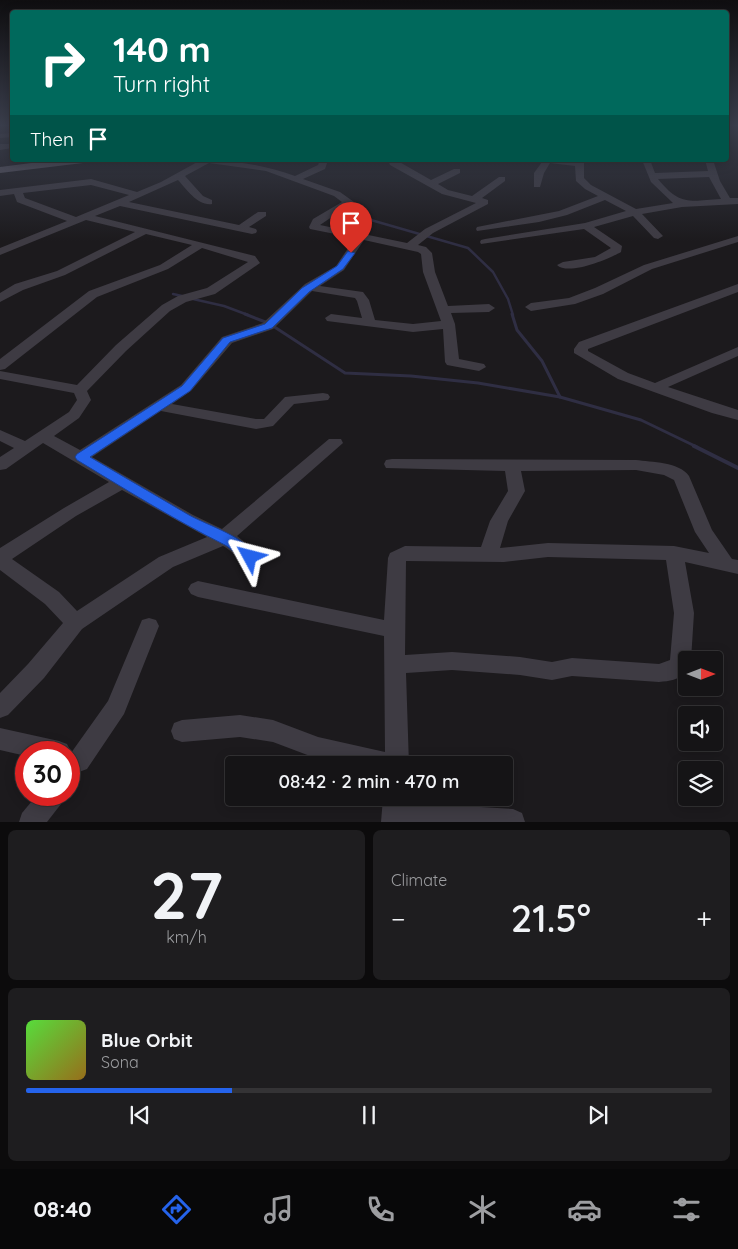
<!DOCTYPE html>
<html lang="en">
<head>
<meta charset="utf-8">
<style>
	body { margin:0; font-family:Quicksand,sans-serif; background:#1e1d1f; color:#f1f3f6; height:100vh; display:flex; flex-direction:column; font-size:19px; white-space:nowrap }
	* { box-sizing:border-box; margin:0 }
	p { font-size:16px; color:#9d9ea1 }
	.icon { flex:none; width:28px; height:28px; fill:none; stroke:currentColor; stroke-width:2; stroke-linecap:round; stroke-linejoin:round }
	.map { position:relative; height:822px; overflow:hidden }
	.sheet { display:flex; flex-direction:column; gap:8px; padding:8px; background:#0c0b0c; flex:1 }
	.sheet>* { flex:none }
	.guide { position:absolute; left:10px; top:10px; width:719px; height:152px; border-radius:5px; box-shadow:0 2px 12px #0003,0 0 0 1px #343335; background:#00695c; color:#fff; overflow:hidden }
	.needle { width:32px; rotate:90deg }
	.tools { position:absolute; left:678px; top:651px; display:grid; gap:10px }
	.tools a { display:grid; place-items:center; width:45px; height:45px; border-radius:5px; background:#151416; box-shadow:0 2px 12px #0003,0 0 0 1px #343335; font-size:25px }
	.speed { position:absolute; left:15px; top:741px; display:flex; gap:10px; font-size:25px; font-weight:700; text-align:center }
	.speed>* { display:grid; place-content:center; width:65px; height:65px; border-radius:50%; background:#151416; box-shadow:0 2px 12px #0003,0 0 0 1px #343335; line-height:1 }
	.speed .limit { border:8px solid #d22; background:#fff; color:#111 }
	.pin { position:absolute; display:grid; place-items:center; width:42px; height:42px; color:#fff; margin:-51px -21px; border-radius:50% 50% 50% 0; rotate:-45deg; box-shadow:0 0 5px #0007 }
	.pin .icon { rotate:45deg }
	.me { position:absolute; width:55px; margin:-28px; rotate:308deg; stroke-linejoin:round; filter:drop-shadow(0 0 4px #0008) }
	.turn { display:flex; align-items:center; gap:18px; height:105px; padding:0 20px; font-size:22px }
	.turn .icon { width:65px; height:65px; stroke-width:2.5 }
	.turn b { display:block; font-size:35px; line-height:42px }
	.then { display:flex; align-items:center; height:48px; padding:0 20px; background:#0003; gap:10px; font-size:19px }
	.big { font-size:38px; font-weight:600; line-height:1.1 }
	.sheet .widget { flex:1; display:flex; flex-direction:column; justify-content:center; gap:8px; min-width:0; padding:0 18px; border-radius:8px; background:#1e1d1f }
	.sheet .dial { align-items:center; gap:0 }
	.dial b { font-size:65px; line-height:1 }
	.song { display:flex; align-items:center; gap:15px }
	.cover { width:60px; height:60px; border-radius:8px; background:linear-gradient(135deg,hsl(110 70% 55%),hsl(40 70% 35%)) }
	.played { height:5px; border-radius:2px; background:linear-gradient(90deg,#2563eb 30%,#343335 30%) }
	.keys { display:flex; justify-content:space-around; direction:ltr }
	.heat { display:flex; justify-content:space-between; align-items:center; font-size:28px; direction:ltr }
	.sheet .tiles { flex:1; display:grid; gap:8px; grid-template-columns:1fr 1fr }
	.widget:last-child { grid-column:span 2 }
	.trip { position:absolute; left:225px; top:756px; width:288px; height:50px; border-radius:5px; background:#151416; box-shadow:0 2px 12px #0003,0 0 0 1px #343335; font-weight:600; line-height:50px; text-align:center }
	.tab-bar { display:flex; height:80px; justify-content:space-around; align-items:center; background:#080809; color:#9d9ea1 }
	.tab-bar .icon { width:35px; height:35px }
	.tab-bar .selected { color:#2563eb }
	.tab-bar b { font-size:22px; color:#f1f3f6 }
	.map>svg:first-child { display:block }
</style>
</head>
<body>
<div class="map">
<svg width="738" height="822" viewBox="0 0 738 822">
	<rect width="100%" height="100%" fill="#1c1a1d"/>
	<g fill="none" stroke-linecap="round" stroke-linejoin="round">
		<g stroke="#2f2e43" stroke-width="2.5">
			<polyline points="371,220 468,248 493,272 508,299 513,315"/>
			<polyline points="173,294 182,296"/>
			<polyline points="193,299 224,306 248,315"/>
		</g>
		<g stroke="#2f2e43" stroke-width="3">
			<polyline points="245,314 268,323"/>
			<polyline points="512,314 517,330 542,361 560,397"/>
			<polyline points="273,326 345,373 411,376 478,383 560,397 641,420 697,447"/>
		</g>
		<polyline stroke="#2f2e43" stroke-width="4" points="694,446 738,468"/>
		<g fill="#3e3b43" fill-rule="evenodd">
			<polygon points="12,133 12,137 0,138 0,134"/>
			<polygon points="0,144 12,144 12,148 0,150"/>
			<polygon points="38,160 46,160 46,162 42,165 39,164"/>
			<path d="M 201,160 C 234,160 264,165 295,176 L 318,165 L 320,160 L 328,160 L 325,169 L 303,179 L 340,192 L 354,202 L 320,225 L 407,243 L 425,229 L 476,203 L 442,194 L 390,165 L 388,160 L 396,160 L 431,180 L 454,169 L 460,169 L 460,173 L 438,184 L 448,190 L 472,196 L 499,177 L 505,177 L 505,181 L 482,198 L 488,200 L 488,204 L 433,233 L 418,245 L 426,247 L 432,253 L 435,272 L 448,306 L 489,304 L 495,308 L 489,312 L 451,313 L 455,324 L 459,359 L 484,364 L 486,367 L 479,371 L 447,365 L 445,362 L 443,329 L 413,332 L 327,321 L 325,318 L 331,314 L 362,318 L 357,301 L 355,298 L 312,291 L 273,329 L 232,343 L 191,391 L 172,404 L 256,419 L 264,419 L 285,397 L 323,393 L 328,394 L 330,397 L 328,400 L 294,404 L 273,426 L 256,429 L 161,411 L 92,457 L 193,515 L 222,529 L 329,439 L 341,439 L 343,443 L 237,536 L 257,552 L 259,557 L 257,562 C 241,567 235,552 223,546 L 173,567 L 82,629 L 44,678 L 8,715 L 0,718 L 0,693 L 28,664 L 63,623 L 45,604 L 0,570 L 0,548 L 64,508 L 109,482 L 43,443 L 6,469 L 0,470 L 0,457 L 14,448 L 0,441 L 0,430 L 25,441 L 69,412 L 77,400 L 74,393 L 0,379 L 0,371 L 77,385 L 116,345 L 162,305 L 178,296 L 207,288 L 248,262 L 202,248 L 168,269 L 97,297 L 5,369 L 0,370 L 0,359 L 89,291 L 160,265 L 192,245 L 146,234 L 65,275 L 23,290 L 0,302 L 0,293 L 15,284 L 57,271 L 135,232 L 86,220 L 0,255 L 0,248 L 67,221 L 17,202 L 14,194 L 0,196 L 0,190 L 91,179 L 137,192 L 161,182 ZM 209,163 L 266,171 L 334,196 L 342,202 L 313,219 L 309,227 L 310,229 L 355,238 L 336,266 L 305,284 L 263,323 L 222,337 L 181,385 L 80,450 L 54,436 L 79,418 L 91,400 L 87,391 L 126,351 L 170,311 L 186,302 L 215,294 L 260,263 L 255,256 L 95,216 L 120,206 L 252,234 L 256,233 L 257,231 L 256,229 L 249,227 L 266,216 L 266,212 L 258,212 L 239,225 L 129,202 L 178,180 C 187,190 198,206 212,204 L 212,200 L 203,196 L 185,176 ZM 91,185 L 129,195 L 76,217 L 25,198 L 23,193 ZM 364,240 L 418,252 L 421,254 L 423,272 L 441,321 L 413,324 L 375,320 L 369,300 L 363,292 L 320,286 L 344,270 ZM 122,490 L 207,537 L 159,557 L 77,611 L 59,592 L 12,559 L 76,516 Z"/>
			<path d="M 541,160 L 584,160 L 584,178 L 591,185 L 636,209 L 673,203 L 651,182 L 642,160 L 650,160 L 655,173 L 708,171 L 705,160 L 713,160 L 720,181 L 730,198 L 738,198 L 738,204 L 682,207 L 642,214 L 663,236 L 658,239 L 654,238 L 633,216 L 594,227 L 622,246 L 621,252 C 609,259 568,276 557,265 L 563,262 L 595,257 L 611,248 L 584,229 L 481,244 L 480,242 L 481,240 L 485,239 L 585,223 L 626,211 L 605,200 L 567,215 L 539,222 L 477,231 L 476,229 L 477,227 L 559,211 L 598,196 L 585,189 L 576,181 L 575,166 L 550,163 L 544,173 L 540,187 L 534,187 L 534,173 L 542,162 ZM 709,177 L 721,199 C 689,201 680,206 658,179 Z"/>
			<polygon points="738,236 738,242 652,269 603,294 575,304 531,311 525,307 531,303 569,298 595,288 644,265"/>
			<polygon points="738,284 738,292 588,349 588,351 628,373 655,383 738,347 738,356 668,387 738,410 738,420 712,413 618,379 574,353 574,349 579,342"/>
			<path d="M 392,459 L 636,460 C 651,462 680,462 689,476 L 712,530 L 732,559 L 738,560 L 738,574 L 685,562 L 694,613 L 691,660 L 686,660 L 686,672 C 678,680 670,681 659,682 L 572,676 L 552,680 L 520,675 L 452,670 L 406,673 L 409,765 L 344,765 L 318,759 L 273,742 L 240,737 L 182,742 L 174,739 L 171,731 L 174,723 L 182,720 L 240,715 L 273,720 L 318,737 L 385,752 L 384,636 L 198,597 L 191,594 L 188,589 L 191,584 L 198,581 L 384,620 L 388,558 L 390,553 L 405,546 L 481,547 L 490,521 L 508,491 L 505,471 L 386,468 L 384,464 L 386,460 ZM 636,470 L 664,475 L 674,480 L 695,532 L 709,553 L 674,546 L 548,543 L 500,548 L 508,521 L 525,491 L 521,471 ZM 548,557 L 666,560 L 674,613 L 670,660 L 659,664 L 572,658 L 552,662 L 520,657 L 452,652 L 405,655 L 406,561 L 504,562 Z"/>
			<polygon points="149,618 156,620 159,626 124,714 87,769 79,772 71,769 69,757 71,753 108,701 142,620"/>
			<polygon points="0,728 59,741 67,744 71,752 69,756 69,752 26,752 26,756 0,750"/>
			<polygon points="37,795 64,795 61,804 47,822 19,822 22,813"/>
			<polygon points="383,798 407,798 407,804 429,804 513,809 522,813 525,822 381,822"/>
		</g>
		<polygon fill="#5b5762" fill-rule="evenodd" points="55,160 89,160 83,163 0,173 0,167"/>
	</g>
	<linearGradient id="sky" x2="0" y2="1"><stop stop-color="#0f0e10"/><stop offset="0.52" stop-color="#3a3e4c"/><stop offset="1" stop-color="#3a3e4c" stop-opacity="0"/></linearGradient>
	<rect width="738" height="241" fill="url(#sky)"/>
	<path fill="#2563eb" stroke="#184099" d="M 348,251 L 355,253 L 343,269 L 309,292 L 272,328 L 230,342 L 190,391 L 90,457 C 123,476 156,496 189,515 C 209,526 246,537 257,557 L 255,561 C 243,565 234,549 223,544 C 173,519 125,489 77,460 L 75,457 L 77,454 L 182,386 L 223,338 L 265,324 L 302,288 L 337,266 Z"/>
</svg>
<div class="tools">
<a><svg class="needle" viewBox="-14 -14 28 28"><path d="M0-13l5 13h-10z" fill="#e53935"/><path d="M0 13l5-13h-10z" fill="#9d9ea1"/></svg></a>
<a><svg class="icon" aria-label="sound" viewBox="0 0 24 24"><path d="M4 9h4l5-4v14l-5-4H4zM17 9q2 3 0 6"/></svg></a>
<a><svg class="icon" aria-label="layers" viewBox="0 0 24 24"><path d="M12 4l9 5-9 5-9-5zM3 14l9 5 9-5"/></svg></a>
</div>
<div class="speed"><div class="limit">30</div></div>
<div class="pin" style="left:351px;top:253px;background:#d93025"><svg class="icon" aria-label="arrive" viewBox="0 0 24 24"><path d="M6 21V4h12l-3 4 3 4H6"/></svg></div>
<svg class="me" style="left:250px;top:557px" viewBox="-20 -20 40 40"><path d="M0-17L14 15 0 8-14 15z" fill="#2563eb" stroke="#fff" stroke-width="4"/></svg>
<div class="trip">08:42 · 2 min · 470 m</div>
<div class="guide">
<div class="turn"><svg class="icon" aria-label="right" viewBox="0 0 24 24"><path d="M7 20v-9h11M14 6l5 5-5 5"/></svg><div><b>140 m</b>Turn right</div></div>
<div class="then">Then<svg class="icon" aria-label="arrive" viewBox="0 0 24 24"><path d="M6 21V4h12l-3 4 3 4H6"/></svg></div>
</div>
</div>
<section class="sheet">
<div class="tiles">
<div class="widget dial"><b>27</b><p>km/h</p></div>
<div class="widget"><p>Climate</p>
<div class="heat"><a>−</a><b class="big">21.5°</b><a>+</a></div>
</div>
<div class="widget">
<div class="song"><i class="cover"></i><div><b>Blue Orbit</b><p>Sona</p></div></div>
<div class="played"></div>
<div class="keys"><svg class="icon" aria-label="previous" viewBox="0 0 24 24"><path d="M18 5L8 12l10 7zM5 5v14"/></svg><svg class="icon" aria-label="pause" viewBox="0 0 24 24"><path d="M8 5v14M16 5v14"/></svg><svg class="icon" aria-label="next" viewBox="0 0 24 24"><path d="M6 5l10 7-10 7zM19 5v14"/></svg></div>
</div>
</div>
</section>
<nav class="tab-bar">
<b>08:40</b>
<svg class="icon selected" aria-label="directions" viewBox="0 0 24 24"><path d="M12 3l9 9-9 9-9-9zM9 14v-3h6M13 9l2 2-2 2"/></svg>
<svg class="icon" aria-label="music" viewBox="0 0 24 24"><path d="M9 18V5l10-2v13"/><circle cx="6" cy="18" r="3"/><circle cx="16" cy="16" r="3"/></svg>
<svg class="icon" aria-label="phone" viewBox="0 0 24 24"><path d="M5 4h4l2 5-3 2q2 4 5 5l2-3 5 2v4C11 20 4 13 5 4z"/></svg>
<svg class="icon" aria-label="climate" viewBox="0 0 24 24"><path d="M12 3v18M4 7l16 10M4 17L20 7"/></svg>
<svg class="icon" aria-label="car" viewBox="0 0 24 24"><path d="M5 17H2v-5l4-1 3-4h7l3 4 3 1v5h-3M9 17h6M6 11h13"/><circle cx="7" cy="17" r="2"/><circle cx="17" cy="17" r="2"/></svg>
<svg class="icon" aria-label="filters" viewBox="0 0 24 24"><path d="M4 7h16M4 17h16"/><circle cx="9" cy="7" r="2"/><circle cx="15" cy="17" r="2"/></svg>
</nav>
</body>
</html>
